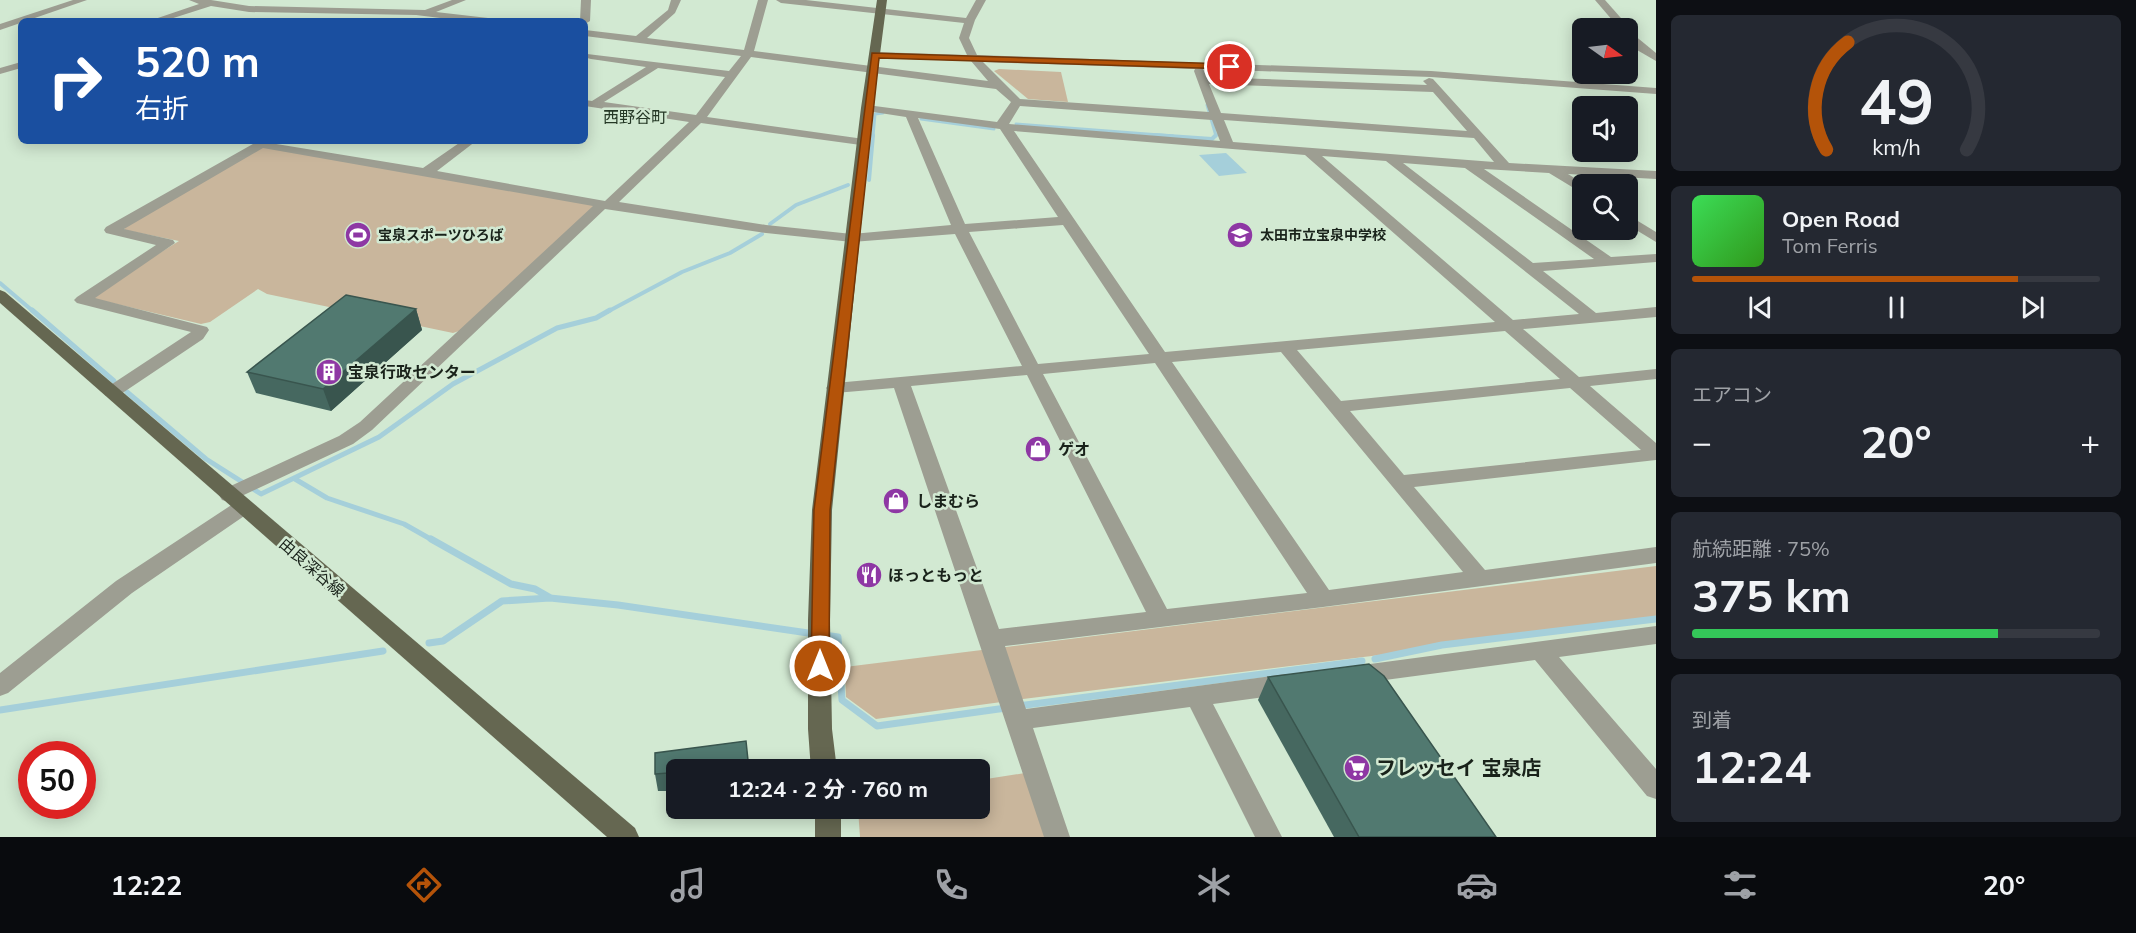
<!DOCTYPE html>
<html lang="ja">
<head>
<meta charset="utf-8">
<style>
	body { margin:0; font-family:Mulish,"Noto Sans JP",sans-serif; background:#242831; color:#f1f3f6; height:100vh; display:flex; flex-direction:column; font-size:22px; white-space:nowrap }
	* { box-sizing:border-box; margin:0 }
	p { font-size:20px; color:#9ea1a6 }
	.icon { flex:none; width:33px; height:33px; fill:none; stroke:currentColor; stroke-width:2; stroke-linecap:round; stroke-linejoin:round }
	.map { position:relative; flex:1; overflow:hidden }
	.drawer { display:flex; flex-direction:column; gap:15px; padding:15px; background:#0d0f14; width:480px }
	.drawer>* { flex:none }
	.top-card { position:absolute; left:18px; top:18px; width:570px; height:126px; border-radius:9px; box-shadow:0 3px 15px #0003; background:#1a4fa0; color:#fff; overflow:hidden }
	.needle { width:39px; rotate:104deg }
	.fabs { position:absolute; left:1572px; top:18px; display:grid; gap:12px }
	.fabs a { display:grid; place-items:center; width:66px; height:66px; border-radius:9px; background:#171b24; box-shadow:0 3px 15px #0003; font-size:30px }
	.speed { position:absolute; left:18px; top:741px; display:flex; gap:12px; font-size:30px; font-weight:700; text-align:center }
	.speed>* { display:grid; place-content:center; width:78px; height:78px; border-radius:50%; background:#171b24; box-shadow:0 3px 15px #0003; line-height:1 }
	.speed .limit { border:9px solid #d22; background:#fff; color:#111 }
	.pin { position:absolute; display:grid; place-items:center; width:51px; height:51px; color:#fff; margin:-26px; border:3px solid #fff; border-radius:50%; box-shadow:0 2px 6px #0007 }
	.me { position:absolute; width:66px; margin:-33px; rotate:0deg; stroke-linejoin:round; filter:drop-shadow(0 0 4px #0008) }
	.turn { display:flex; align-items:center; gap:21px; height:126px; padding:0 18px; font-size:27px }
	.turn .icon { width:78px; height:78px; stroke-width:2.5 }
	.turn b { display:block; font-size:42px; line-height:51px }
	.big { font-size:45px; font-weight:700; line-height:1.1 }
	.drawer .widget { flex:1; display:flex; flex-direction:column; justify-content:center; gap:9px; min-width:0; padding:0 21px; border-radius:9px; background:#242831 }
	.drawer .dial { align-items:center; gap:0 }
	.dial svg { height:156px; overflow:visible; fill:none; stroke:#363941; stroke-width:7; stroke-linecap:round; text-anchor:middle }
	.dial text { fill:#f1f3f6; stroke:none }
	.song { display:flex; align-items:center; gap:18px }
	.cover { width:72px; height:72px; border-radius:9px; background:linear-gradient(135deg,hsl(130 70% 55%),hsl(110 70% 35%)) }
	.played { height:6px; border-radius:3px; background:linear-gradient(90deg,#b45309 80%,#363941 80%) }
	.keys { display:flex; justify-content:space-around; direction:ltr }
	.heat { display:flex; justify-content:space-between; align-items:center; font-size:33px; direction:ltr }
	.charge { height:9px; border-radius:4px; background:linear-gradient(90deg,#34c759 75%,#363941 0) }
	.trip { position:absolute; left:666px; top:759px; width:324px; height:60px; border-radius:9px; background:#171b24; box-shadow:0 3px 15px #0003; font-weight:700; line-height:60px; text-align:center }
	.tabs { display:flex; height:96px; justify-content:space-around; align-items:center; background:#090b0e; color:#9ea1a6 }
	.tabs .icon { width:42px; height:42px }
	.tabs .on { color:#b45309 }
	.tabs b { font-size:27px; color:#f1f3f6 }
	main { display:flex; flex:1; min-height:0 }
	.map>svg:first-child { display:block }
</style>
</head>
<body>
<main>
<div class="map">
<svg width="1656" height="837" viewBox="0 0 1656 837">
	<rect width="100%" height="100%" fill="#d2e9d2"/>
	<g fill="#c9b69c">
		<polygon points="999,69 1061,72 1068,102 1028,99 994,71"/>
		<polygon points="266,147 593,205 593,207 462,330 453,333 267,294 258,289 210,322 201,324 91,298 92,295 179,241 125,230 124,226 260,148"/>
		<polygon points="1656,566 1656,621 1023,699 876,719 846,697 845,667"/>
		<polygon points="1025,773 1047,837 860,837 858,809 980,808 980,780"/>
	</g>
	<polygon fill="#a5cfda" points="1226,153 1247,173 1219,176 1199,155"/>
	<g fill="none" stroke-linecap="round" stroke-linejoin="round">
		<g stroke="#a5cfda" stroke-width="3">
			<polyline points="1207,105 1216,136"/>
			<polyline points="921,119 994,129"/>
			<polyline points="1016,124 1173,136"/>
			<polyline points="873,136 875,114 883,113"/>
		</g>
		<g stroke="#a5cfda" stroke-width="4">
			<polyline points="1154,135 1212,139 1216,135"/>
			<polyline points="869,180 873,135"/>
			<polyline points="770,224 796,205 848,185"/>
			<polyline points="0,283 34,312"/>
			<polyline points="607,312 682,272 730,253 762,234"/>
		</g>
		<g stroke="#a5cfda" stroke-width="5">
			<polyline points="32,310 114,381"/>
			<polyline points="127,392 206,459 261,494 379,437 453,384 557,328 596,318 610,310"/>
			<polyline points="295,479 327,498 404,524 434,541"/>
		</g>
		<g stroke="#a5cfda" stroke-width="7">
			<polyline points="431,539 511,584 535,589 549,597"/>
			<polyline points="824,635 838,637 842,700 877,726 1006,708"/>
			<polyline points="429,643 443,641 502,601 550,598 618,605 815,634"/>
			<polyline points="1375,659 1442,645 1656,619"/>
			<polyline points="1018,706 1362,661"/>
			<polyline points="0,710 383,651"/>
		</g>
		<g fill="#9d9e92" fill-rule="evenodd">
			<polygon points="73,0 87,0 0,30 0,24"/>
			<polygon points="189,0 211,0 249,6 425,10 452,0 466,0 436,12 488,18 493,21 465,21 416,15 249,12 211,6 164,21 149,21 199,4"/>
			<polygon points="581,0 591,0 590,21 585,24 585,21 580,21"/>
			<path d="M 671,0 L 681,0 L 675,13 L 647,38 L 744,50 L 758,0 L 768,0 L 754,51 L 988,81 L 971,61 L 875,58 L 870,55 L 875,52 L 967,55 L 959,38 L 964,23 L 781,3 L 776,0 L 806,0 L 966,18 L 976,0 L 986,0 L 975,20 L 969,38 L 977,55 L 1431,71 L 1656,88 L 1656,94 L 1431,77 L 1203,69 L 1207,77 L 1427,85 L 1423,81 L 1429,78 L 1433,79 L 1509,163 L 1656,171 L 1656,179 L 1568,174 L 1584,184 L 1582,193 L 1549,173 L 1484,169 L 1611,257 L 1656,254 L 1656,262 L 1543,271 L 1596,313 L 1656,307 L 1656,317 L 1523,329 L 1579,377 L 1656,369 L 1656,379 L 1590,386 L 1656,443 L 1656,460 L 1414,487 L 1485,570 L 1656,547 L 1656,563 L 1323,607 L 1005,646 L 1026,709 L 1286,674 L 1294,677 L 1298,684 L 1294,691 L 1286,694 L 1213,704 L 1282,837 L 1255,837 L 1190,707 L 1033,728 L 1070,837 L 1044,837 L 894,388 L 835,393 L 829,392 L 826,388 L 829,384 L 835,383 L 1022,366 L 955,234 L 852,242 L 766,233 L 605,209 L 372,430 L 353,444 L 229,502 L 222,500 L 219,495 L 222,490 L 339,436 L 360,422 L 593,206 L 263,148 L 124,229 L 173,240 L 175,243 L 95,298 L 207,327 L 209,330 L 203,339 L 118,396 L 106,396 L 103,392 L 106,388 L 191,332 L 77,303 L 74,300 L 77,297 L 156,245 L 106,233 L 104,230 L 106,227 L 258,141 L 423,168 L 462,141 L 476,141 L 437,171 L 605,201 L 689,122 L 585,106 L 585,100 L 592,101 L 646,67 L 591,59 L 587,58 L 587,54 L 729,71 L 741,56 L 585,36 L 585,30 L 636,36 L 668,10 ZM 751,57 L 996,89 L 1011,102 L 997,122 L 867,105 L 861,108 L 867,111 L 906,117 L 951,225 L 852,234 L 766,225 L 619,202 L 701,123 L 868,146 L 870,143 L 868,140 L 864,139 L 707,117 ZM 983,62 L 1195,69 L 1194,71 L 1209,112 L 1020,99 ZM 658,68 L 725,77 L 696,115 L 604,102 ZM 1209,84 L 1433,92 L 1467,131 L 1221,113 ZM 1020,106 L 1212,120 L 1220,141 L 1009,124 ZM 918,118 L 1000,129 L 1058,217 L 965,224 ZM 1224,120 L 1474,138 L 1494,162 L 1233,142 ZM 1014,131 L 1305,155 L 1495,322 L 1165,352 ZM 1322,156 L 1386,161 L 1579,314 L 1513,320 ZM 1403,163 L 1465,168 L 1594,259 L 1533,263 ZM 1063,225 L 1149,354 L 1038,364 L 969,232 ZM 1505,331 L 1560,379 L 1341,401 L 1297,350 ZM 1281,352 L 1463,572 L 1329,590 L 1172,362 ZM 1155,363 L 1307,593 L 1167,609 L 1043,374 ZM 1027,375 L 1146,612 L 999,629 L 911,386 ZM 1570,388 L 1641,450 L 1404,475 L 1350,411 Z"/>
			<polygon points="1595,0 1605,0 1628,26 1628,30 1619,28"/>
			<polygon points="1628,30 1656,53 1656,61 1637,50 1628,39"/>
			<polygon points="21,62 21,68 0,74 0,68"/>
			<polygon points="1628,215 1656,232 1656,242 1628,225"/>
			<polygon points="243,500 250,502 253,507 250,512 132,593 8,693 0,696 0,673 116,581 236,502"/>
			<polygon points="1656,626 1656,644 1559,657 1656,769 1656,799 1647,796 1535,660 1355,684 1347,682 1343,675 1347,668 1355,666"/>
		</g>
		<g fill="#656751" fill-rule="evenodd">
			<polygon points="877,0 887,0 873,108 832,510 830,620 832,729 837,770 811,770 808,729 808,620 812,510 861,108"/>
			<polygon points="0,290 5,292 635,828 639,837 607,837 0,303"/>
			<rect x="815" y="808" width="26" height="29"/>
		</g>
	</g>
	<g fill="#466860">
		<polygon points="416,309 422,330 331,411 256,393 247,372"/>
		<polygon points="1268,677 1496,837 1334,837 1258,700"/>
		<polygon points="676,770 676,805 670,806 667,791 658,791 655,774"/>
	</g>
	<polygon fill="#39554e" points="416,309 422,330 331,411 323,389"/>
	<g fill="#517970" stroke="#39554e" stroke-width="1.5">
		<polygon points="346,295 416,309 323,389 247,372"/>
		<polygon points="1369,664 1384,676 1496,837 1359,837 1268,677"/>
		<polygon points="746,741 749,770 676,770 676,788 667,789 668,773 655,774 655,753"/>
	</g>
	<polygon fill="#b45309" stroke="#753606" stroke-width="1.5" points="872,53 1230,64 1234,67 1230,69 879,58 830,510 829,666 826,671 820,673 814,671 811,666 814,510"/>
	<defs>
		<symbol id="stadium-disc" viewBox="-11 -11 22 22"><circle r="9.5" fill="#8e37a4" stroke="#d2e9d2"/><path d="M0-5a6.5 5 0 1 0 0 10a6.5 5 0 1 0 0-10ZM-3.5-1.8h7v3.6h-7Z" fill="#fff"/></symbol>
		<symbol id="school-disc" viewBox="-11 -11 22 22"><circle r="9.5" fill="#8e37a4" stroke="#d2e9d2"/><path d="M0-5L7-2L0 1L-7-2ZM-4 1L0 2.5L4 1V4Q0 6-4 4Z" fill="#fff"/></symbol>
		<symbol id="building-disc" viewBox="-11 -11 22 22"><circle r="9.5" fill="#8e37a4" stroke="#d2e9d2"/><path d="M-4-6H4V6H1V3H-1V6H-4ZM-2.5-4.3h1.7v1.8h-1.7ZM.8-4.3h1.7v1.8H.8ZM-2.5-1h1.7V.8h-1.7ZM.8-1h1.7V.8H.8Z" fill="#fff"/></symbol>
		<symbol id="shop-disc" viewBox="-11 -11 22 22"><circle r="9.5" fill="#8e37a4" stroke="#d2e9d2"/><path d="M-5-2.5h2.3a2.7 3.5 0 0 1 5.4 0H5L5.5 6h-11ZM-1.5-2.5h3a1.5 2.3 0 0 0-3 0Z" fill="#fff"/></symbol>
		<symbol id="restaurant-disc" viewBox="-11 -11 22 22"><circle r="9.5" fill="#8e37a4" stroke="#d2e9d2"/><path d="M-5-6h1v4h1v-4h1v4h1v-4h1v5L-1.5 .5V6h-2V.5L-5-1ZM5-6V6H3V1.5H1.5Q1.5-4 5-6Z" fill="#fff"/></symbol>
		<symbol id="supermarket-disc" viewBox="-11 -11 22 22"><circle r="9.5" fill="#8e37a4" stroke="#d2e9d2"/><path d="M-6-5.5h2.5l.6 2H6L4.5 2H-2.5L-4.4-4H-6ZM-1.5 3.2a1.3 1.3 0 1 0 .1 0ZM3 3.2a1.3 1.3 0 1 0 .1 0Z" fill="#fff"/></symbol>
	</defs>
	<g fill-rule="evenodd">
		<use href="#stadium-disc" x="343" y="220" width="30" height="30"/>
		<use href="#school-disc" x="1225" y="220" width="30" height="30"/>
		<use href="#building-disc" x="314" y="357" width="30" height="30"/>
		<use href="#shop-disc" x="1023" y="434" width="30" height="30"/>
		<use href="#shop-disc" x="881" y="486" width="30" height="30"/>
		<use href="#restaurant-disc" x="854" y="560" width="30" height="30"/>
		<use href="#supermarket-disc" x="1342" y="753" width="30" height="30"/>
	</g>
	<g text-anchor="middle" stroke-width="5" stroke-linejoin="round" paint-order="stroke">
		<g font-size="14" font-weight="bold" fill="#19221a" stroke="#d2e9d2" text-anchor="start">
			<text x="378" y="240">宝泉スポーツひろば</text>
			<text x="1260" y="240">太田市立宝泉中学校</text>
		</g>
		<g font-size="16" fill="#243725" stroke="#d2e9d2">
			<text x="635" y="123">西野谷町</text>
		</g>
		<g font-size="16" font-weight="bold" fill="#19221a" stroke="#d2e9d2" text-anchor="start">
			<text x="348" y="378">宝泉行政センター</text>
			<text x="1058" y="455">ゲオ</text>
			<text x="916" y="507">しまむら</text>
			<text x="888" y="581">ほっともっと</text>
		</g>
		<g font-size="16" fill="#19221a" stroke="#d2e9d2">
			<text transform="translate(312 567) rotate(41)" y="6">由良深谷線</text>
		</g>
		<g font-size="20" font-weight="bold" fill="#19221a" stroke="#d2e9d2" text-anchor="start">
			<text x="1376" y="775">フレッセイ 宝泉店</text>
		</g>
	</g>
</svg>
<div class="fabs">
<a><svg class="needle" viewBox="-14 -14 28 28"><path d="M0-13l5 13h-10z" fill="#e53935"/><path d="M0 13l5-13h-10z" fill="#9ea1a6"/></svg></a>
<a><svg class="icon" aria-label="sound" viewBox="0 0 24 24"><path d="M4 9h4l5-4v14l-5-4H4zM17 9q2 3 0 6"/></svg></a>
<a><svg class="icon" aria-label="search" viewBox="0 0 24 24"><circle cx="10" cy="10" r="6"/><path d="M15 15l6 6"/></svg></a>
</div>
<div class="speed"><div class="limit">50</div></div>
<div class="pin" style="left:1230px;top:67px;background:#d93025"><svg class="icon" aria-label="arrive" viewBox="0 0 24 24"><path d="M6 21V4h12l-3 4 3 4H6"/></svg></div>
<svg class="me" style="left:820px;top:666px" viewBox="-20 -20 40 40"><circle r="17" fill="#b45309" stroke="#fff" stroke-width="3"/><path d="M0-11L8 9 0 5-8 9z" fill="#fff"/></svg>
<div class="trip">12:24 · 2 分 · 760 m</div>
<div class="top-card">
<div class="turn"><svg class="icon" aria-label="right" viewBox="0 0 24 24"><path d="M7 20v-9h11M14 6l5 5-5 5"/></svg><div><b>520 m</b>右折</div></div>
</div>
</div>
<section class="drawer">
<div class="widget dial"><svg viewBox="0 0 100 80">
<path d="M14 69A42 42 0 1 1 86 69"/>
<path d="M14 69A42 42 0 0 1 25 14" stroke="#b45309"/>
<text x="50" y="56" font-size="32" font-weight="700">49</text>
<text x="50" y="72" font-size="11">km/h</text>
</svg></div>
<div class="widget">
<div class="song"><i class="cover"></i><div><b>Open Road</b><p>Tom Ferris</p></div></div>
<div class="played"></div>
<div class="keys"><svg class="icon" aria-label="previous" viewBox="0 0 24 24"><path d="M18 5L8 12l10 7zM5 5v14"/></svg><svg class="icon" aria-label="pause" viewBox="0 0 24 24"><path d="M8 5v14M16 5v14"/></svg><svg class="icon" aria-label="next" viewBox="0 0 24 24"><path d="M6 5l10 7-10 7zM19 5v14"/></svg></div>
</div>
<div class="widget"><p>エアコン</p>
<div class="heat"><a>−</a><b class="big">20°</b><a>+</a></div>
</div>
<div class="widget"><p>航続距離 · 75%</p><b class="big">375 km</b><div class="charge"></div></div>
<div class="widget"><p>到着</p><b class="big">12:24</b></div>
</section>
</main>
<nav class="tabs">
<b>12:22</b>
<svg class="icon on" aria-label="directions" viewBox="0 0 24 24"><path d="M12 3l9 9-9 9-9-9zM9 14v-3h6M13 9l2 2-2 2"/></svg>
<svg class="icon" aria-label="music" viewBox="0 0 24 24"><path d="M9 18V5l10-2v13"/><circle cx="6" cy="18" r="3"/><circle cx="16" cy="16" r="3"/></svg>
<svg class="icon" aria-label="phone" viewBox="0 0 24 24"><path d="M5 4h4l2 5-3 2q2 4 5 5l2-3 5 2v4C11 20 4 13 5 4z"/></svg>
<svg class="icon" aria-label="climate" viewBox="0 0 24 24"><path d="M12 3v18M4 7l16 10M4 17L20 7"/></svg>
<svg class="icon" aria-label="car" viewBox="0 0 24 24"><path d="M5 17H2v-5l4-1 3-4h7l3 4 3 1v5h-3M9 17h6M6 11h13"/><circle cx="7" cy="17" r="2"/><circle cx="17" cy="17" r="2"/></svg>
<svg class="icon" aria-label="filters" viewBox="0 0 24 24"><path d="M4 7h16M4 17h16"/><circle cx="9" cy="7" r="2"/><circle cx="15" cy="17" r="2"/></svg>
<b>20°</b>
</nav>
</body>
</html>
